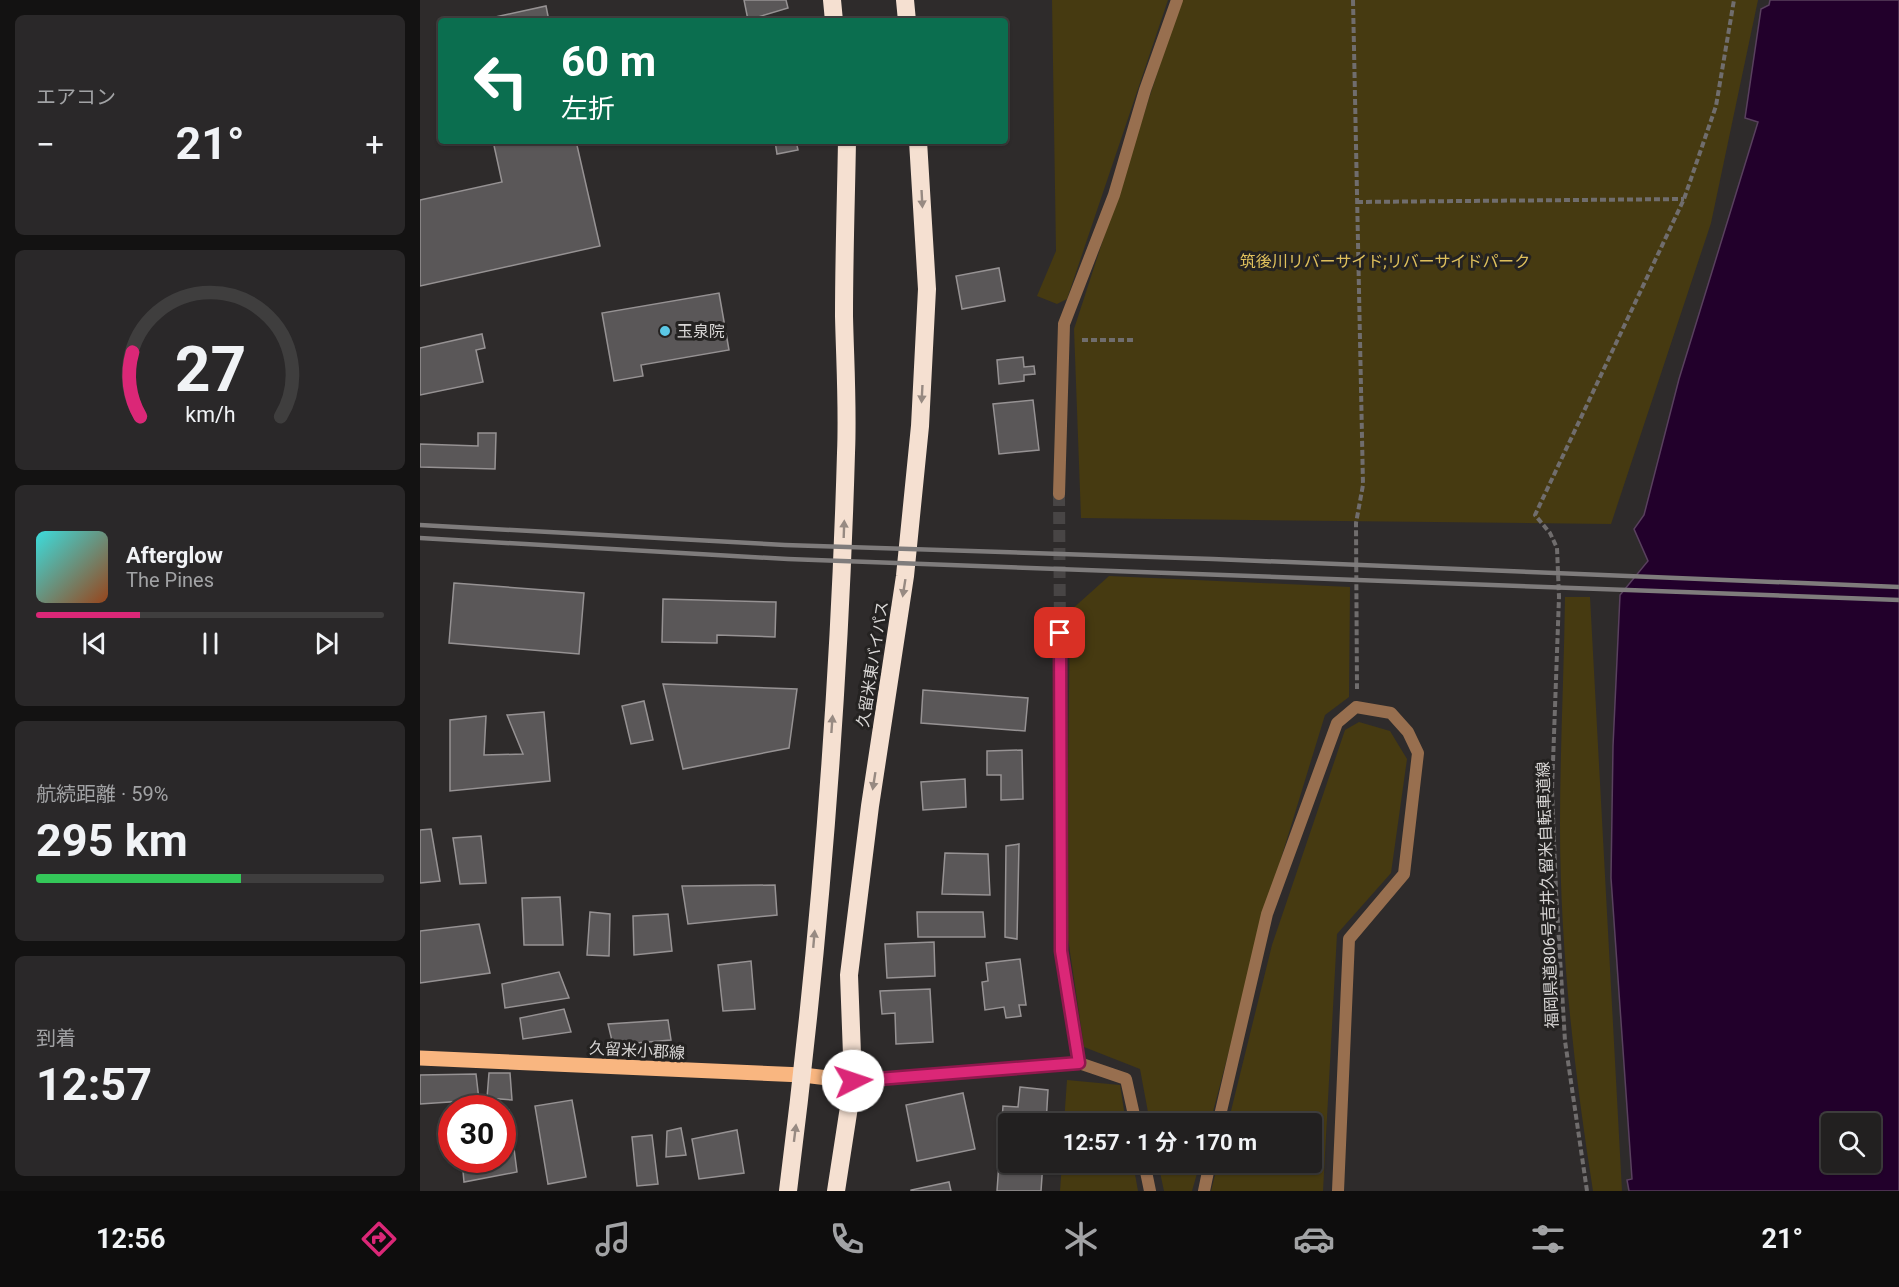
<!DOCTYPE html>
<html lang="ja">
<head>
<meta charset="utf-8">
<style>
	body { margin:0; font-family:Roboto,"Noto Sans JP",sans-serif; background:#2a2829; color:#f1f3f6; height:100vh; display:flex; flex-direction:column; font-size:22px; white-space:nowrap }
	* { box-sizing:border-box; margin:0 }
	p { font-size:20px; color:#a2a3a5 }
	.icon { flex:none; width:33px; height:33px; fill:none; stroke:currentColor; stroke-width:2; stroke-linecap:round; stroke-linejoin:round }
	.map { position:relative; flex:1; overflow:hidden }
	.sheet { display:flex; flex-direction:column; gap:15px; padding:15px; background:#131212; width:420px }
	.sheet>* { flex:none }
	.top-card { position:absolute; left:18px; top:18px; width:570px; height:126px; border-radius:6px; box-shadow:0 2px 4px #0004,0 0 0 2px #3f3e3e; background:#0b6e4f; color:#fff; overflow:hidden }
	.controls { position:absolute; left:1401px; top:1113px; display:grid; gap:12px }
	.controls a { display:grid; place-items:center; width:60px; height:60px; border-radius:6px; background:#222020; box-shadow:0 2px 4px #0004,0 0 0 2px #3f3e3e; font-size:30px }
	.speed { position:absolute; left:18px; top:1095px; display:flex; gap:12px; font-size:30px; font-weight:700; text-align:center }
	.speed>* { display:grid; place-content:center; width:78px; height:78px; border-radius:50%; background:#222020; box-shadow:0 2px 4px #0004,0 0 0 2px #3f3e3e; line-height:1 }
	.speed .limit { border:9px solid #d22; background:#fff; color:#111 }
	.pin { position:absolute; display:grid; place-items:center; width:51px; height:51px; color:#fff; margin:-26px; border-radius:12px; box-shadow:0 3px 9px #0006 }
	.me { position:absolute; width:66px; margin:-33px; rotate:86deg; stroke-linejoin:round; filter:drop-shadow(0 0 4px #0008) }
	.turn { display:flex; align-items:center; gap:21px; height:126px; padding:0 24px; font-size:27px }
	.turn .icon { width:78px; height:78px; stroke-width:2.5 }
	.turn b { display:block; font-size:42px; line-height:51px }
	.big { font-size:45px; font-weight:700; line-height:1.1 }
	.sheet .tile { flex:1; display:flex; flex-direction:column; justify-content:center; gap:9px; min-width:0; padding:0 21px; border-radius:9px; background:#2a2829 }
	.sheet .dial { align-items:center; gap:0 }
	.dial svg { height:156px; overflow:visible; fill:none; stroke:#3f3e3e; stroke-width:7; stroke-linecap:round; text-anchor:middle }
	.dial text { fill:#f1f3f6; stroke:none }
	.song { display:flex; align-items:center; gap:18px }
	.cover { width:72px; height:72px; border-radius:9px; background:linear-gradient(135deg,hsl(180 70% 55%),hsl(20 70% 35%)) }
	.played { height:6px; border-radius:3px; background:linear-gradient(90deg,#db2777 30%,#3f3e3e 30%) }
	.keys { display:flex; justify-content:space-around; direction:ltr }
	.heat { display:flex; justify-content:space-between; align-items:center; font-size:33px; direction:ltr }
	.charge { height:9px; border-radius:4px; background:linear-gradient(90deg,#34c759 59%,#3f3e3e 0) }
	.trip { position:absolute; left:578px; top:1113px; width:324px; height:60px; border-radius:6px; background:#222020; box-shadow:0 2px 4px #0004,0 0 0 2px #3f3e3e; font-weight:700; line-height:60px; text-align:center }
	.dock { display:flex; height:96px; justify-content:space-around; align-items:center; background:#0e0d0d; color:#a2a3a5 }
	.dock .icon { width:42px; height:42px }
	.dock .selected { color:#db2777 }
	.dock b { font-size:27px; color:#f1f3f6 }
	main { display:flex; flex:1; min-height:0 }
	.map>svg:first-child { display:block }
</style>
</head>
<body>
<main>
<section class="sheet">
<div class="tile"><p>エアコン</p>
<div class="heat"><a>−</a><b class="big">21°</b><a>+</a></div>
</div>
<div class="tile dial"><svg viewBox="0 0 100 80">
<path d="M14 69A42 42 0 1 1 86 69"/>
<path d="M14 69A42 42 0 0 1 10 36" stroke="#db2777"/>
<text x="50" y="56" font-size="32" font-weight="700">27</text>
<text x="50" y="72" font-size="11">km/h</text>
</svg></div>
<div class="tile">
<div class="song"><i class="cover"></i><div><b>Afterglow</b><p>The Pines</p></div></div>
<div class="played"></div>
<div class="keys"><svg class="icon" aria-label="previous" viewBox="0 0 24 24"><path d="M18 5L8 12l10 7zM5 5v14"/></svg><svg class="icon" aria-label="pause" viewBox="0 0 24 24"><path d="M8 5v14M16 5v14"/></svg><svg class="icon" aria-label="next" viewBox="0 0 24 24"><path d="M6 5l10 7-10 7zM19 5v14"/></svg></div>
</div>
<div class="tile"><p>航続距離 · 59%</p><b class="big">295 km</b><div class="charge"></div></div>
<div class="tile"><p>到着</p><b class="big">12:57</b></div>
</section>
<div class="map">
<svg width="1479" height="1191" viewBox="0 0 1479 1191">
	<rect width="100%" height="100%" fill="#2e2b2b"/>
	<g fill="#463a11">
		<polygon points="632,0 748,0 647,299 637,304 617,296 636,251"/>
		<polygon points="761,0 1338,0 1291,223 1191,524 661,518 654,329"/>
		<polygon points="689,576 930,587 929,697 905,715 852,888 790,1123 730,1123 720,1069 664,1047 646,925 650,611"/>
		<path d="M 1145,597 L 1170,597 L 1202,1191 L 1173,1191 C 1154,1070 1140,948 1140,825 C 1140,749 1144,673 1145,597 Z"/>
		<polygon points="939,722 970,731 987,759 971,873 917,934 903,1191 791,1191 798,1163 891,1162 891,1124 808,1123 852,945 925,730"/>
		<polygon points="647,1080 700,1085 706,1123 644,1123"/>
		<polygon points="642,1163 713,1163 718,1191 640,1191"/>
		<polygon points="738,1163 780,1163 772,1191 744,1191"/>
	</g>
	<path fill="#22002b" stroke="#59405e" stroke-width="1.5" fill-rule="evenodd" d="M 1350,0 L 1479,0 L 1479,1191 L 1209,1191 L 1207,1180 L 1212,1179 L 1191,878 L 1193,746 L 1200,595 L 1228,561 L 1214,529 L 1224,515 L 1259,379 L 1338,122 L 1325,118 L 1341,9 L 1349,5 ZM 1412,1124 L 1450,1124 L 1450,1162 L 1412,1162 Z"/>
	<g fill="#5a5758" stroke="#969293" stroke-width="1.5">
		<polygon points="324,0 366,0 368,8 328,20"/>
		<polygon points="126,6 129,21 57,21"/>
		<polygon points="73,141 156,141 180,246 0,286 0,200 82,182"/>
		<polygon points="355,141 376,141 378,150 357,154"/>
		<polygon points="579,268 585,301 542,309 536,276"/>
		<polygon points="299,293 309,350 221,365 223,376 194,381 182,313"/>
		<polygon points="62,334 65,348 56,350 63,382 0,395 0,348"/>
		<polygon points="603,357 604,367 614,366 615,374 604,375 604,381 579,384 577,360"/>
		<polygon points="613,400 619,450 579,454 573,404"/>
		<polygon points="58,433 76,433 75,469 0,467 0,444 58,446"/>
		<polygon points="34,583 164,593 159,654 29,643"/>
		<polygon points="243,599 356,602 355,637 297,635 297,643 242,642"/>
		<polygon points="243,684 377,689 369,748 263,769"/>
		<polygon points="503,690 608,698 605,731 501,723"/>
		<polygon points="224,701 233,740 211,744 202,706"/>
		<polygon points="124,712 130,781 30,791 30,720 66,716 64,755 103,754 87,715"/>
		<polygon points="602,750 603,799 581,800 581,775 567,775 567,751"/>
		<polygon points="545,779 546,807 503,810 501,782"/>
		<polygon points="11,829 20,881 0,883 0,830"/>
		<polygon points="61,836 66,883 40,884 33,838"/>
		<polygon points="599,844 597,939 585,937 586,846"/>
		<polygon points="525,853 568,854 570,895 522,894"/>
		<polygon points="355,885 357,915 268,924 262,886"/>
		<polygon points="140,897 143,945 104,945 102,898"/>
		<polygon points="170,912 190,914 189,956 167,955"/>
		<polygon points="497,912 563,912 565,937 498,937"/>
		<polygon points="248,914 252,951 214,955 213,916"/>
		<polygon points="59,924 70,973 0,983 0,931"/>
		<polygon points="514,942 515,976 467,978 465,944"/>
		<polygon points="600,959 606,1005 599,1005 601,1016 586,1018 584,1007 565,1010 562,982 568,981 566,963"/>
		<polygon points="331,961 335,1009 303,1011 298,965"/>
		<polygon points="139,972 149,998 85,1008 82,984"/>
		<polygon points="510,989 513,1042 476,1044 475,1013 462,1014 460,991"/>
		<polygon points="144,1009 151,1032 103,1039 100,1018"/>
		<polygon points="248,1020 251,1040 193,1045 188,1024"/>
		<polygon points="69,1073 90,1073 92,1100 67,1098"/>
		<polygon points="56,1074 59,1100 0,1104 0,1075"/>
		<polygon points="600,1087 628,1090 626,1124 588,1124 588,1162 623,1162 621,1191 577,1191 583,1106 598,1107"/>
		<polygon points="543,1093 555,1149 497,1161 486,1105"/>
		<polygon points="152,1100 166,1177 128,1184 115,1106"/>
		<polygon points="89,1110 97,1172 44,1182 42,1160 82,1160 82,1111"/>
		<polygon points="261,1128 266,1155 246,1157 247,1131"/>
		<polygon points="317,1130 324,1173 279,1179 272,1139"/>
		<polygon points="232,1135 238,1184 217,1186 212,1137"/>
		<polygon points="529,1182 531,1191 491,1191 491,1190"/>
	</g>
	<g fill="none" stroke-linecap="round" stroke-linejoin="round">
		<polyline stroke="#484545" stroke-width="12" stroke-dasharray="12 6" stroke-linecap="butt" points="639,494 640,633"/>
		<g stroke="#706d6d" stroke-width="4" stroke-dasharray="6 3" stroke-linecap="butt">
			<polyline points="933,0 943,485 936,523 937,689"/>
			<polyline points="937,202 1264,199"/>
			<polyline points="662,340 714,340"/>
			<polyline points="1167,1191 1145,1041 1136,891 1132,790 1139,597 1137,548 1130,533 1115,515 1264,199 1296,106 1314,0"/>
		</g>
		<g stroke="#986f4f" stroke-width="12">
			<polyline points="639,494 644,324 694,195 725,90 757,0"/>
			<polyline points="640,633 641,951 659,1063"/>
			<polyline points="433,1081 659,1063 706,1079 716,1124"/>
			<polyline points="798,1124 847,914 917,723 936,707 971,713 988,732 998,753 984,874 929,939 918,1191"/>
			<polyline points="724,1162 730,1191"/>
			<polyline points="784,1191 790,1162"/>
		</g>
		<polyline stroke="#f9b680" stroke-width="15" points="0,1058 383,1075 433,1081"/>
		<g stroke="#f5e0d1" stroke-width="18">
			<polyline points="412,0 414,21"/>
			<polyline points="485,0 487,21"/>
			<path d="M 368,1191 C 399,946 419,699 426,453 C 428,407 425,361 424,316 C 424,257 426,199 427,141"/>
			<polyline points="416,1191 433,1081 429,975 450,806 485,576 500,426 507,289 498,141"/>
		</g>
		<g stroke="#7f7c7c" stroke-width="4.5">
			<polyline points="0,525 365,545 793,559 1479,587"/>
			<polyline points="0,538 368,559 1479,600"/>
		</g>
	</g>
	<defs><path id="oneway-solid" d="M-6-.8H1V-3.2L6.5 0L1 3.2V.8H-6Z" transform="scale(1.5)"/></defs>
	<g fill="#978a82">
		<use href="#oneway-solid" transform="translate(502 199) rotate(87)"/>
		<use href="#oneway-solid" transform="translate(502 394) rotate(93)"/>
		<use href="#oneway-solid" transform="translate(424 529) rotate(-88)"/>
		<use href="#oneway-solid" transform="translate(484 588) rotate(99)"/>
		<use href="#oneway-solid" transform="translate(412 724) rotate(-86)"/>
		<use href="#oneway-solid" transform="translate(454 781) rotate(99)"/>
		<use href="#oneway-solid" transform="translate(394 939) rotate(-85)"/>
		<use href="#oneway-solid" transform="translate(375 1133) rotate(-83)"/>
	</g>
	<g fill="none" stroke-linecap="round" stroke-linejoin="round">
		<defs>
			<polyline id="route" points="433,1081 659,1063 641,951 640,633"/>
		</defs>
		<use href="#route" stroke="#8e194d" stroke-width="15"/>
		<use href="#route" stroke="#db2777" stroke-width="10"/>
	</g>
	<circle fill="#5bc8e6" stroke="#242221" stroke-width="2" cx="245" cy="331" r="6"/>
	<g text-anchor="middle" stroke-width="6" stroke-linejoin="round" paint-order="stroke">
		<g font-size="16" fill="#dfc05c" stroke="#242221">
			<text x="965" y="267">筑後川リバーサイド;リバーサイドパーク</text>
		</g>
		<g font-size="16" fill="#d9d7d6" stroke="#242221" text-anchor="start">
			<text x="257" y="337">玉泉院</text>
		</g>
		<g font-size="16" fill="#d9d7d6" stroke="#242221">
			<text transform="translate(452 664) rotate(-81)" y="6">久留米東バイパス</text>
			<text transform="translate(1127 895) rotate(-92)" y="6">福岡県道806号吉井久留米自転車道線</text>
			<text transform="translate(217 1050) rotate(3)" y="6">久留米小郡線</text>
		</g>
	</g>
</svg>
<div class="controls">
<a><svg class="icon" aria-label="search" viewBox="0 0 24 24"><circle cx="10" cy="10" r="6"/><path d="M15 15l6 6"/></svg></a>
</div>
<div class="speed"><div class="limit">30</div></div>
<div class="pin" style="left:640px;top:633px;background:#d93025"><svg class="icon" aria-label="arrive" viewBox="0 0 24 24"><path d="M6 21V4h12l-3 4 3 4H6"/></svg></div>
<svg class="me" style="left:433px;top:1081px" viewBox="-20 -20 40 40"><circle r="19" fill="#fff"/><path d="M0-13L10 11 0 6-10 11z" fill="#db2777"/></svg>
<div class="trip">12:57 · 1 分 · 170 m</div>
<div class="top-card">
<div class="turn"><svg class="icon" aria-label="left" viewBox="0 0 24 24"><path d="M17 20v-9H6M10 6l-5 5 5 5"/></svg><div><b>60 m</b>左折</div></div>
</div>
</div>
</main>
<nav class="dock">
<b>12:56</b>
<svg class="icon selected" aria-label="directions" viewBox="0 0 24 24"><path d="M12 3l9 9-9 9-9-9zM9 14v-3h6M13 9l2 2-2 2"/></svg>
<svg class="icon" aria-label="music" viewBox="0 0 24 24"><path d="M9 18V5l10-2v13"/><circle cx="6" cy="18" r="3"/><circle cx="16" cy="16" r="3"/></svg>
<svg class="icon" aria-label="phone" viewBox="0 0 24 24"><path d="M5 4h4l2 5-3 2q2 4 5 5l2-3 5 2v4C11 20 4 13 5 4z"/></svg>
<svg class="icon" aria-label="climate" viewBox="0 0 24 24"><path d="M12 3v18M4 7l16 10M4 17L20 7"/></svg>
<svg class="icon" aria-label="car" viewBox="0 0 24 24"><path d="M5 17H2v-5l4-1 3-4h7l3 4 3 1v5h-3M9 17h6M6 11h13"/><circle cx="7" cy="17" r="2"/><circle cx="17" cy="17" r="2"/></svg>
<svg class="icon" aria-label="filters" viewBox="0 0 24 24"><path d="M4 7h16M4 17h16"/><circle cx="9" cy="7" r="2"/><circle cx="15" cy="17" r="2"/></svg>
<b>21°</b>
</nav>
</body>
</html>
